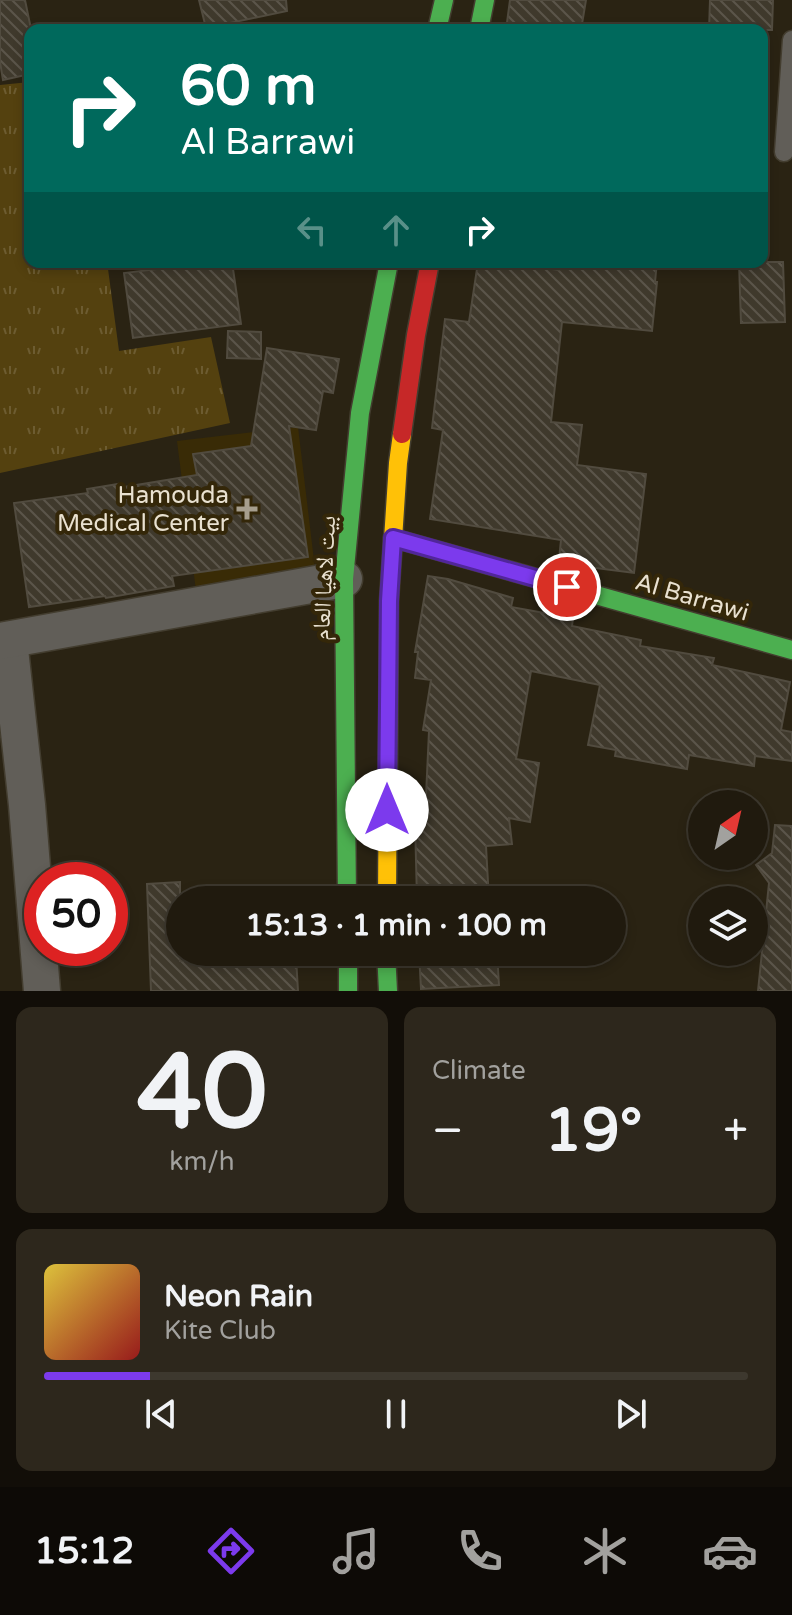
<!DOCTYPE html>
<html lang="en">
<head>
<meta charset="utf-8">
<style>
	body { margin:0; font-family:"Varela Round","Noto Naskh Arabic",sans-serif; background:#2d271c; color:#f1f3f6; height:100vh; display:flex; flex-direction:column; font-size:30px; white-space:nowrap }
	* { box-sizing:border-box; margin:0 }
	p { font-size:26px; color:#a2a19e }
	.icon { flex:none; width:44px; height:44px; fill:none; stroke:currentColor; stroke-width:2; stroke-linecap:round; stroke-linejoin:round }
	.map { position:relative; height:991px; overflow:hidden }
	.drawer { display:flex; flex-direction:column; gap:16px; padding:16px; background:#120e08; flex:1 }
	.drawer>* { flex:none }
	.top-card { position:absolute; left:24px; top:24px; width:744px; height:244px; border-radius:16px; box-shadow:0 4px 12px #0003,0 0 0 2px #3d382e; background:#00695c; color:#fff; overflow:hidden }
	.needle { width:52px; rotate:34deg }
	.buttons { position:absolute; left:688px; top:790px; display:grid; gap:16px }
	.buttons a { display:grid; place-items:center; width:80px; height:80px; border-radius:50%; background:#201a0e; box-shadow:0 4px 12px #0003,0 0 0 2px #3d382e; font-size:40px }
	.speed { position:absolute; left:24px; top:862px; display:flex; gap:16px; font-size:40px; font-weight:700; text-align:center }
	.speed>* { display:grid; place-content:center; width:104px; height:104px; border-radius:50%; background:#201a0e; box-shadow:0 4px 12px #0003,0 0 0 2px #3d382e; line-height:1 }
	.speed .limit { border:12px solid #d22; background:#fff; color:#111 }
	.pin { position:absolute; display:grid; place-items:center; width:68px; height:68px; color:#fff; margin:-34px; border:4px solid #fff; border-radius:50%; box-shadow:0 2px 8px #0007 }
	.me { position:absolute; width:88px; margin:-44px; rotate:0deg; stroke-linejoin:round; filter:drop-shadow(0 0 6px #0008) }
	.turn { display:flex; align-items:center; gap:28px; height:168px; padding:0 24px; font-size:36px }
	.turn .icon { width:104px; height:104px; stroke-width:2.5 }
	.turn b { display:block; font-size:56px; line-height:68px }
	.lanes { display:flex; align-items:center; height:76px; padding:0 24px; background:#0003; justify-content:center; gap:40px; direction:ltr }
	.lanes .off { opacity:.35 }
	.big { font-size:60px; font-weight:700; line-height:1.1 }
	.drawer .tile { flex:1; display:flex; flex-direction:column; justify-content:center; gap:12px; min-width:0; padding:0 28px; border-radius:16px; background:#2d271c }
	.drawer .dial { align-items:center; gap:0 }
	.dial b { font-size:104px; line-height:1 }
	.song { display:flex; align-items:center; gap:24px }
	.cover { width:96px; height:96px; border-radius:12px; background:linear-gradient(135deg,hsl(50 70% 55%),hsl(0 70% 35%)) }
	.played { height:8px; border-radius:4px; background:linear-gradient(90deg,#7c3aed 15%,#3d382e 15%) }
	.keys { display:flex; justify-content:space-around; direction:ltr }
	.heat { display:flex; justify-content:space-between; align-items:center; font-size:44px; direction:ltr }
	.drawer .tiles { flex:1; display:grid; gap:16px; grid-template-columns:1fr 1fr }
	.tile:last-child { grid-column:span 2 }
	.trip { position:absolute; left:166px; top:886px; width:460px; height:80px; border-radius:40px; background:#201a0e; box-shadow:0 4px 12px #0003,0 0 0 2px #3d382e; font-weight:700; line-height:80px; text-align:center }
	.dock { display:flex; height:128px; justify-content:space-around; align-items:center; background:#0d0a06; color:#a2a19e }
	.dock .icon { width:56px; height:56px }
	.dock .active { color:#7c3aed }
	.dock b { font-size:36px; color:#f1f3f6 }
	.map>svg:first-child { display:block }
</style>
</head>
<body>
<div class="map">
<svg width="792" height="991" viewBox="0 0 792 991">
	<defs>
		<pattern id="grass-tufts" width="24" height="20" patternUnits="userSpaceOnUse" patternTransform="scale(2)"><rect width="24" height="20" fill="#54410f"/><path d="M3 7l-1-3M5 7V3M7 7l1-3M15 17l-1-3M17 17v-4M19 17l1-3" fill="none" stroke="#6d5c31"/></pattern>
		<pattern id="building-back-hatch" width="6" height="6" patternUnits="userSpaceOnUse" patternTransform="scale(2)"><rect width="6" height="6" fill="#3f392c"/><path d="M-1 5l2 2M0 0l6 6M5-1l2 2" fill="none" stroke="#5b554a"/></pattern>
	</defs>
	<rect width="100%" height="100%" fill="#2a2313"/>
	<polygon fill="#392b06" points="298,427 316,577 196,591 177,441"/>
	<polygon fill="url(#grass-tufts)" points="30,82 30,262 121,262 108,269 119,351 211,337 230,423 0,473 0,85"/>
	<g fill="url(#building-back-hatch)" stroke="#514b3f" stroke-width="2">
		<polygon points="0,0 25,0 30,24 30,74 3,80 0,62"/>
		<polygon points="199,0 286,0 287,11 206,28"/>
		<polygon points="510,0 586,0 581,30 506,30"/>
		<polygon points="710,0 773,0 772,30 709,30"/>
		<polygon points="215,262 232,262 241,324 133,338 124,273"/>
		<polygon points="478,262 506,262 559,270 560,262 657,262 655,282 657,282 652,331 562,322 551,422 582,425 577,465 646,474 634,573 588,567 559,559 561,540 430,519 443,430 432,428 445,319 469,322"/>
		<polygon points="739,262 783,262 785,322 741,323"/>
		<polygon points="228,331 261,332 261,359 227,358"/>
		<polygon points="267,348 339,359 333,393 323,391 316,430 289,426 308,557 172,576 174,586 106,598 105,596 29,607 14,503 88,493 87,489 118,484 118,488 197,475 193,454 251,446"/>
		<polygon points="428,576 448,579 513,598 511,607 573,618 572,626 641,640 640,646 714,658 712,665 790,682 781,730 792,732 792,761 755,756 754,766 689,755 687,769 615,756 616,750 588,745 600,685 531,671 516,759 539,763 530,822 509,818 512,844 486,846 489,900 417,900 415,821 413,821 413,796 426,796 429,731 423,730 431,680 415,678 418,652 415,652"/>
		<polygon points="775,825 792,826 792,991 758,991 769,883 756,865 772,853"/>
		<polygon points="180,882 180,961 296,957 298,991 151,991 147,884"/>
		<polygon points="419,952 497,952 499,985 421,989"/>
	</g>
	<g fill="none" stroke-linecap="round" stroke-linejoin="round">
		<defs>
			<polyline id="lane" points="784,152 792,40"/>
			<g id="street">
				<polyline points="9,640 27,805 42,991"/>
				<polyline points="0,641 344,579"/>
			</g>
			<g id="fast">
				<polyline points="437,30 444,0"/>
				<polyline points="479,30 485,0"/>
				<polyline points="393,538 792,650"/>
				<polyline points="347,900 344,579 360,413 389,262"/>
				<polyline points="348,952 348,991"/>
				<polyline points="386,952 388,991"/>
			</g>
			<polyline id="slow" points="387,900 389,601 398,463 402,434"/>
			<polyline id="jam" points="402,434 416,335 430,262"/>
		</defs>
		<use href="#lane" stroke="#433d2f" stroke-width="21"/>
		<use href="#street" stroke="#433d2f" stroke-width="39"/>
		<use href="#fast" stroke="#433d2f" stroke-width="21"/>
		<use href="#slow" stroke="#433d2f" stroke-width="21"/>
		<use href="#jam" stroke="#433d2f" stroke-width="21"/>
		<use href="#lane" stroke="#615e58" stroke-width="18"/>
		<use href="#street" stroke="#615e58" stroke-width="36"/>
		<use href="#fast" stroke="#4caf50" stroke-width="18"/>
		<use href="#slow" stroke="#ffc107" stroke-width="18"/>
		<use href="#jam" stroke="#c62828" stroke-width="18"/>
	</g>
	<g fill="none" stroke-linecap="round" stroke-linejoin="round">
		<defs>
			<polyline id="route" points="387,810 389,601 393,538 567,587"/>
		</defs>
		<use href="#route" stroke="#51269a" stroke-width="20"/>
		<use href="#route" stroke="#7c3aed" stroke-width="14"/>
	</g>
	<path fill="#a69e8e" stroke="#342709" stroke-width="3" d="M243 497h8v8h8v8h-8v8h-8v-8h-8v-8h8z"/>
	<g text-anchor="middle" stroke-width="8" stroke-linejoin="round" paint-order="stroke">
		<g font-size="24" fill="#e9e1d0" stroke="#342709" text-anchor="end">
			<text x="229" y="503">Hamouda<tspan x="229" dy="28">Medical Center</tspan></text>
		</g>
		<g font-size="24" fill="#e9e1d0" stroke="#342709">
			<text transform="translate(324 578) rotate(-87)" y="8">بيت لاهيا العام</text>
			<text transform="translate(692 597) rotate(16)" y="8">Al Barrawi</text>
		</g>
	</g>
</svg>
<div class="buttons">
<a><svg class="needle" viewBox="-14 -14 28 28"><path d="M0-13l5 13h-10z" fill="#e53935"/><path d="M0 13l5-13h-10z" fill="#a2a19e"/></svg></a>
<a><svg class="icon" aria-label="layers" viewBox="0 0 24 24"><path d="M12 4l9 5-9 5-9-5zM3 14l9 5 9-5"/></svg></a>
</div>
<div class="speed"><div class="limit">50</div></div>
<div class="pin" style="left:567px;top:587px;background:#d93025"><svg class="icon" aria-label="arrive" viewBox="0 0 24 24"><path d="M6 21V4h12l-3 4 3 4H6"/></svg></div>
<svg class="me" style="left:387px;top:810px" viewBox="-20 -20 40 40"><circle r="19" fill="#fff"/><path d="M0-13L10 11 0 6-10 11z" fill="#7c3aed"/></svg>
<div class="trip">15:13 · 1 min · 100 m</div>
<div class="top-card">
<div class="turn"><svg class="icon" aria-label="right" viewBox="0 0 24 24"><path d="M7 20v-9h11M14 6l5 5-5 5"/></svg><div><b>60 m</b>Al Barrawi</div></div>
<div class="lanes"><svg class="icon off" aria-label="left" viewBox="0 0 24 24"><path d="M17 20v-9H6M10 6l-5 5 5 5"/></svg><svg class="icon off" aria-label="ahead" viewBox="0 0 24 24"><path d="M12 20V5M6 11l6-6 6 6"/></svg><svg class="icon" aria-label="right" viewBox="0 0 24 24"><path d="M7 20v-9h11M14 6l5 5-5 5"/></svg></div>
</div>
</div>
<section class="drawer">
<div class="tiles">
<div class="tile dial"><b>40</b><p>km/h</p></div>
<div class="tile"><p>Climate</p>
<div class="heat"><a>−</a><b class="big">19°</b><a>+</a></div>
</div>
<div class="tile">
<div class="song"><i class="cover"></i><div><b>Neon Rain</b><p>Kite Club</p></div></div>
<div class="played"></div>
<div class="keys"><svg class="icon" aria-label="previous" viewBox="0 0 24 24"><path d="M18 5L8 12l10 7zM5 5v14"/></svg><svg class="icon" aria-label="pause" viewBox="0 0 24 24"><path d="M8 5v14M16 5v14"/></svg><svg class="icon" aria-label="next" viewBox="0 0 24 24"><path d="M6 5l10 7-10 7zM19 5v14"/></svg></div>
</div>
</div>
</section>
<nav class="dock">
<b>15:12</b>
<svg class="icon active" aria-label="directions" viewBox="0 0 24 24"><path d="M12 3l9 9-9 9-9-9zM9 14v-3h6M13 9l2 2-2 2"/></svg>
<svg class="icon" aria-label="music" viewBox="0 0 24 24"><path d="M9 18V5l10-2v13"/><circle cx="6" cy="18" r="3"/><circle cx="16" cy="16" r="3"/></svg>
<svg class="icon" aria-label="phone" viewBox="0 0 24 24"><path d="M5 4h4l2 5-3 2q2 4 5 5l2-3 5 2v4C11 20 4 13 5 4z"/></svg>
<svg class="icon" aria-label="climate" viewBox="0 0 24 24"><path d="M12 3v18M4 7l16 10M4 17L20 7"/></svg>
<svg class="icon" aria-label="car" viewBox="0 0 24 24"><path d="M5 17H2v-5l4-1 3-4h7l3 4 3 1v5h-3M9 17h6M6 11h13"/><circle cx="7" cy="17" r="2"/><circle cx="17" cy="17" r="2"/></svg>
</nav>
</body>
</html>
